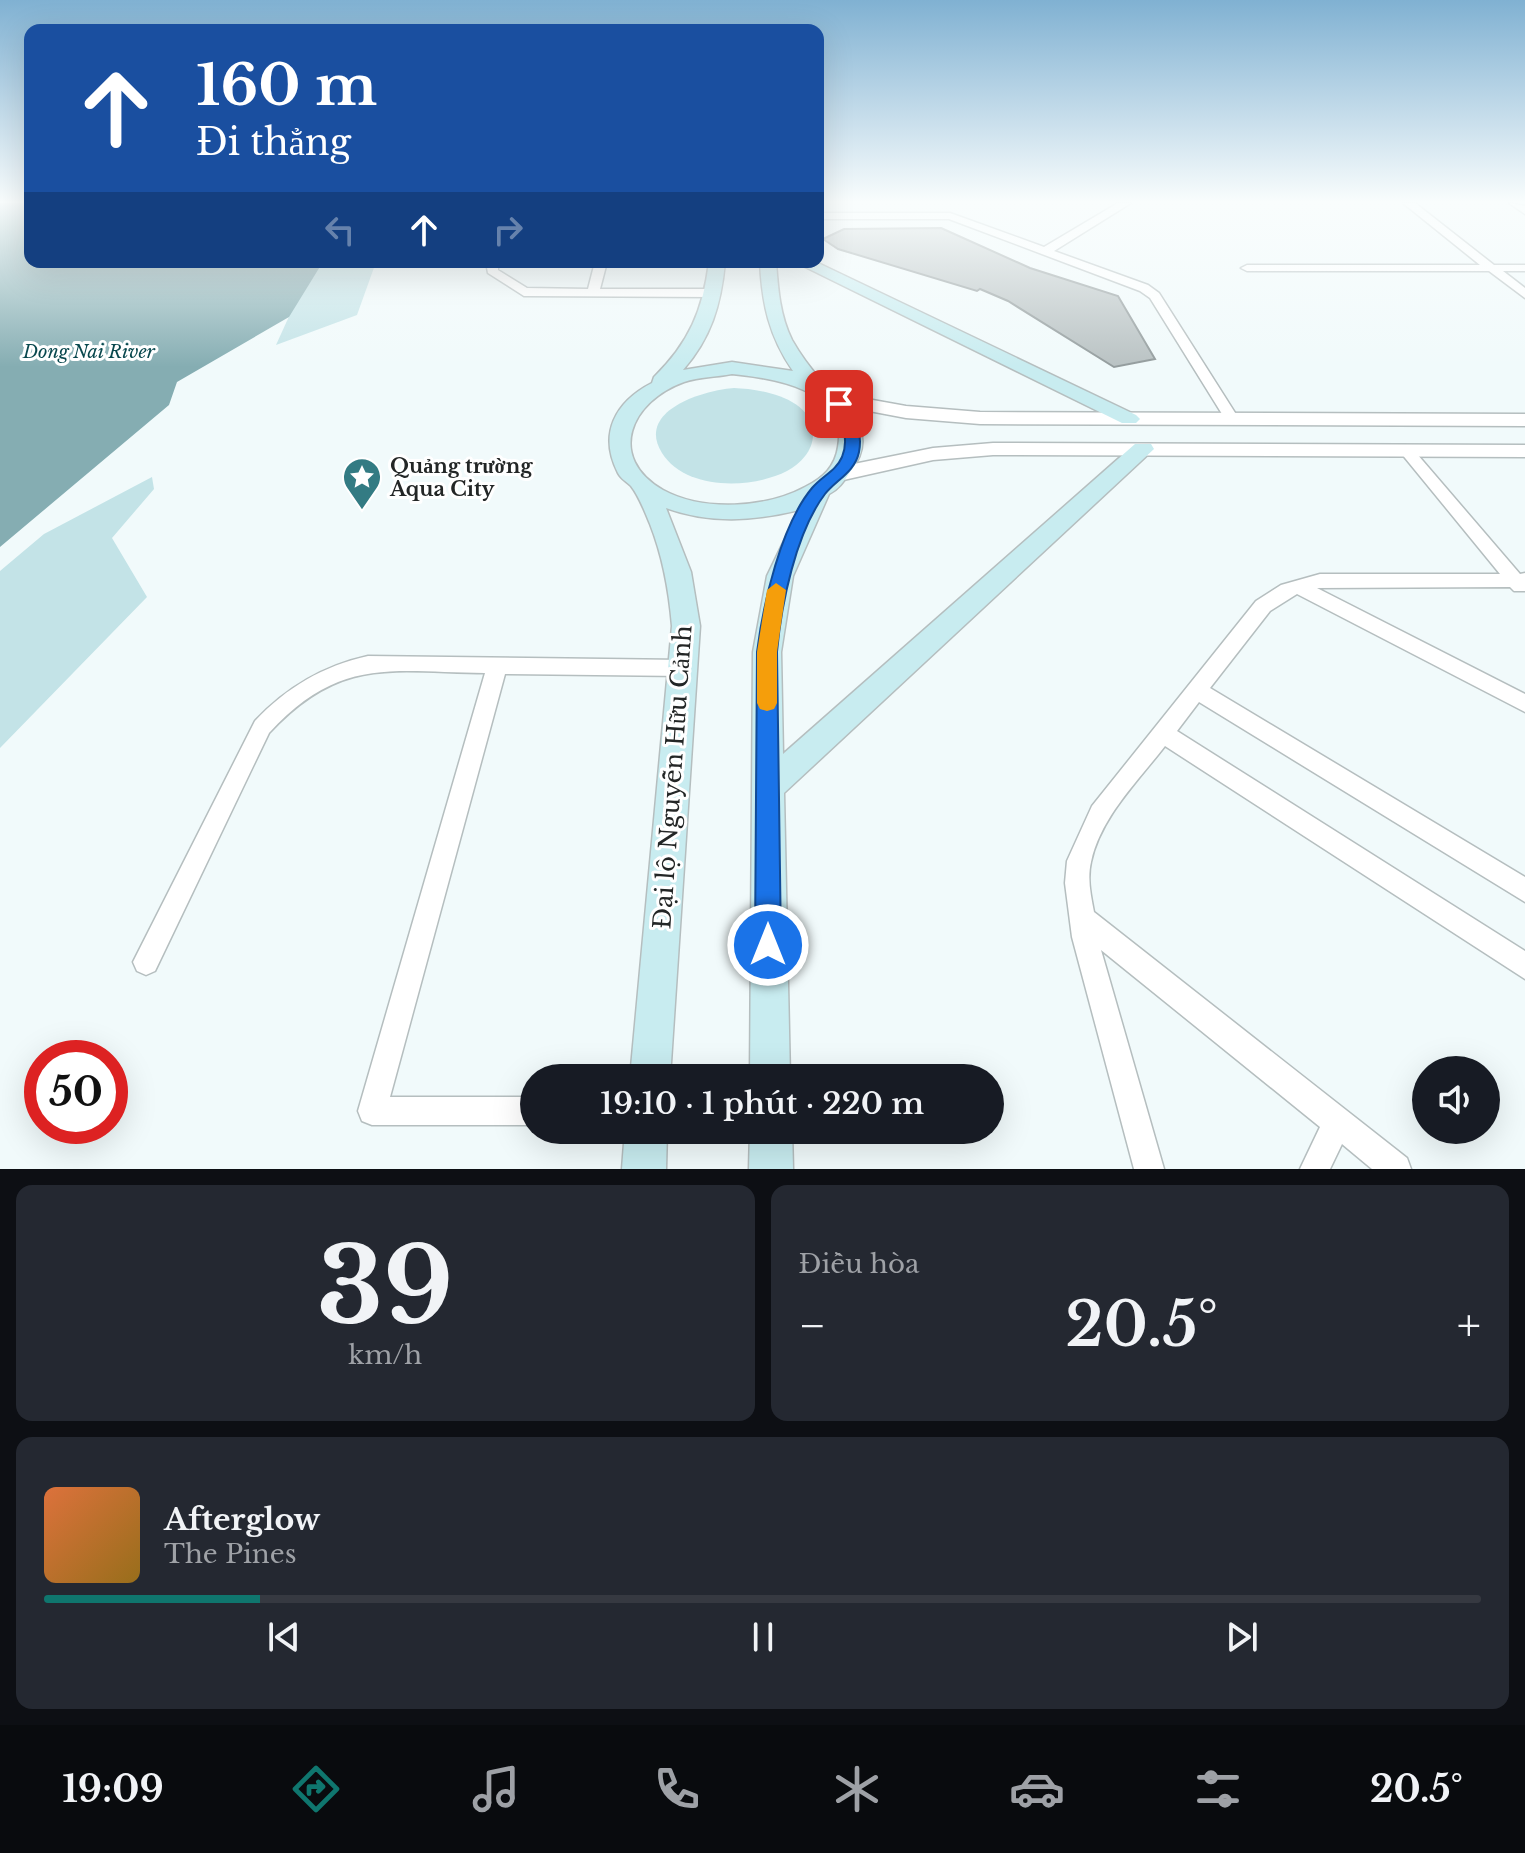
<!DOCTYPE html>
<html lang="vi">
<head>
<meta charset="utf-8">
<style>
	body { margin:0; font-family:"Libre Baskerville",serif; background:#242831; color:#f1f3f6; height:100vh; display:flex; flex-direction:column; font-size:30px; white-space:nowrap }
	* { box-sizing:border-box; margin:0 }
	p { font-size:26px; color:#9ea1a6 }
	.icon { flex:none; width:44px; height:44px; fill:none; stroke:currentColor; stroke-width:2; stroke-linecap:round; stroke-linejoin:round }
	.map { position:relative; height:1169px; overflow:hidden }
	.panel { display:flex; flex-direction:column; gap:16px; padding:16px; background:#0d0f14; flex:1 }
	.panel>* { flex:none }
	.top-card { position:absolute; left:24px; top:24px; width:800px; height:244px; border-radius:16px; box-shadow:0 8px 32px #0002; background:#1a4fa0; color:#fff; overflow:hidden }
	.fabs { position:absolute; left:1412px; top:1056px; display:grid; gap:16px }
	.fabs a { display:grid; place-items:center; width:88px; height:88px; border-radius:50%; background:#171b24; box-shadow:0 8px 32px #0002; font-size:40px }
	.speed { position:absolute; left:24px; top:1040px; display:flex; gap:16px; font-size:40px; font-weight:700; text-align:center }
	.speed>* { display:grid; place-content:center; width:104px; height:104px; border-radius:50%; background:#171b24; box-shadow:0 8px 32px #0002; line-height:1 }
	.speed .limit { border:12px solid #d22; background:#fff; color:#111 }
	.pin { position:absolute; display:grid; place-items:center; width:68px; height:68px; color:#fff; margin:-34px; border-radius:16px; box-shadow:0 4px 12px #0006 }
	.me { position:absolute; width:88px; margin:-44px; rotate:0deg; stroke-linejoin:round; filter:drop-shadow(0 0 6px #0008) }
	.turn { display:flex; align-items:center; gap:28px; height:168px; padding:0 40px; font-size:36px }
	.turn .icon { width:104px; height:104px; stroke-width:2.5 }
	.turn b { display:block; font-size:56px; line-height:68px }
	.lanes { display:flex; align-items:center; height:76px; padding:0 40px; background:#0003; justify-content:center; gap:40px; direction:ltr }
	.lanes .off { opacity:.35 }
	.big { font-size:60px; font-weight:600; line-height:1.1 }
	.panel .card { flex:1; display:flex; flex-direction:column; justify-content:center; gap:12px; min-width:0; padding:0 28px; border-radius:16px; background:#242831 }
	.panel .dial { align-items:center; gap:0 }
	.dial b { font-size:104px; line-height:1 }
	.song { display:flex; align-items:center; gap:24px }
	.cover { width:96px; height:96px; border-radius:12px; background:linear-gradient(135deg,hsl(20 70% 55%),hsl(40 70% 35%)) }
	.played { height:8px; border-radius:4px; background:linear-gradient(90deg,#0f766e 15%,#363941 15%) }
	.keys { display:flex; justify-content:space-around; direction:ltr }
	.heat { display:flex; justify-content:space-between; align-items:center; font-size:44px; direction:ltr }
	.panel .tiles { flex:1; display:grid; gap:16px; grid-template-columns:1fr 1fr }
	.card:last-child { grid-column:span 2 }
	.trip { position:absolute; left:520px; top:1064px; width:484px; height:80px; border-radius:40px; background:#171b24; box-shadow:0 8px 32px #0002; font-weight:600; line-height:80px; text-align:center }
	.menu { display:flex; height:128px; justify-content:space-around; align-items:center; background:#090b0e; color:#9ea1a6 }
	.menu .icon { width:56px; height:56px }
	.menu .active { color:#0f766e }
	.menu b { font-size:36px; color:#f1f3f6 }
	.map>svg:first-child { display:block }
</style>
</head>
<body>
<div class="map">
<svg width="1525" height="1169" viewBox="0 0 1525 1169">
	<rect width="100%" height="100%" fill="#f1fafb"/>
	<g fill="#c3e3e7">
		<polygon points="321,262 376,262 357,315 276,345 291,312"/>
		<path d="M 734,388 C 761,389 810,397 813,432 C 814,450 801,463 787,471 C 752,489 686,491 662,453 C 635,410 705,390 734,388 Z"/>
		<polygon points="152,477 154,489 112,538 147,597 0,748 0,571 44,534"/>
	</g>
	<polygon fill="#85adb2" points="0,203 30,203 30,262 321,262 321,265 289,317 177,382 169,405 0,547"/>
	<polygon fill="#b9c2c3" stroke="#939c9d" stroke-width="2" points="941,228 1030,268 1118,296 1155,359 1114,367 1008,301 980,289 977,291 838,249 823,239 844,229"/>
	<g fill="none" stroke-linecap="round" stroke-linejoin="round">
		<defs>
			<g id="minor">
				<polygon points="1118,203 1131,203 1054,251 1148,285 1159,293 1239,419 1237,422 1227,422 1150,298 1140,291 949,219 818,219 818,213 950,213 1044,247"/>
				<polygon points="1403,203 1415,203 1494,265 1525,265 1525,271 1503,271 1525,288 1525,298 1489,271 1247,271 1241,268 1247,265 1480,265"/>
				<polygon points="1509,203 1525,206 1525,214"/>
				<polygon points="486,262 498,262 498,270 527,288 588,289 595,262 607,262 600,289 714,289 720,293 714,297 524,296 488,273"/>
				<path d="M 1406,445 L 1411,447 L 1520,574 L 1525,573 L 1525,591 L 1514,591 L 1510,587 L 1317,588 L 1525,694 L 1525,712 L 1297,594 L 1270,611 L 1210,688 L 1525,877 L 1525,902 L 1199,702 L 1177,731 L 1525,951 L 1525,979 L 1165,746 C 1138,781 1100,818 1091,862 C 1087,879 1091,896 1094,912 L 1407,1158 L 1411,1169 L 1372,1169 L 1342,1144 L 1330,1169 L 1300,1169 L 1320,1127 L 1101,950 L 1164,1169 L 1134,1169 L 1072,937 L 1065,883 L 1067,861 L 1092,806 L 1256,601 L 1281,585 L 1320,574 L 1500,574 L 1401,453 L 1398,450 Z"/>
				<path d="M 368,656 L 683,660 L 690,662 L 693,668 L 690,674 L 683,676 L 505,674 L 390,1097 L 534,1097 L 534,1125 L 372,1125 L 362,1121 L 358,1111 L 485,673 C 391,672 340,656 269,733 L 155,971 L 146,975 L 137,971 L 133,962 L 255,721 C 287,687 323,666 368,656 Z"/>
			</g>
			<g id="tertiary">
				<polygon points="834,393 906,406 980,412 1525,414 1525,426 980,424 906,418 827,403 825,399"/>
				<polygon points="993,443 1525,445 1525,457 993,455 933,460 839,481 828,474 839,467 933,448"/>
			</g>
			<g id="secondary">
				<path d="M 709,262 L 725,262 C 721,305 711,338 683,370 L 732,362 L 793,371 C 769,336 762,304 760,262 L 776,262 C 778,289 780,316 792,340 C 800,354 810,368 821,380 C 845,406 882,432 850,472 C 844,481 839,489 829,494 L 793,576 L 781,652 L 783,754 L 1135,444 L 1151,444 L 1154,449 L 784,793 L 790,1078 L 750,1078 L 753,652 L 767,576 L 799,510 C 754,521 710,524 666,508 L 691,572 L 700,626 L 670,1078 L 630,1078 L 672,626 C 669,591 663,557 650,524 C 645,512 639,496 631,486 C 626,481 621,479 618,473 C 598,434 615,402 652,383 L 654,377 C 689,343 703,310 709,262 ZM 732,374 C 772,378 849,389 838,447 C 835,467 823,478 805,487 C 766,508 703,512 663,490 C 606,457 631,401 684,382 C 699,377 717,377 732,374 Z"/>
				<polygon points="795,262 816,262 1136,415 1140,419 1136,423 1122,423"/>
				<polygon points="625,1130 667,1130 666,1169 622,1169"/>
				<polygon points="750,1130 792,1130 793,1169 749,1169"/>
			</g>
		</defs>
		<use href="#minor" stroke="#b5bebf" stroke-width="3"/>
		<use href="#tertiary" stroke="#b5bebf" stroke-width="3"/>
		<use href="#secondary" stroke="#b5bebf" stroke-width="3"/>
		<use href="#minor" fill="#fff" fill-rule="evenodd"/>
		<use href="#tertiary" fill="#fff" fill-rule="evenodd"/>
		<use href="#secondary" fill="#c8ecf0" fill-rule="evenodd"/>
	</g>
	<linearGradient id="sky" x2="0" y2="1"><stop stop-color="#80b1d2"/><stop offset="0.55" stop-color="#f9fdfd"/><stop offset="1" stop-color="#f9fdfd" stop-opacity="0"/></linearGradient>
	<rect width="1525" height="367" fill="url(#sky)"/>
	<path fill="#1a73e8" stroke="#114b97" stroke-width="2" d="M 839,400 L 844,401 C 855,418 863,431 859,452 C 855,472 836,480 825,494 C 796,532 781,605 777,652 L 781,945 L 777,954 L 768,958 L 759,954 L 755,945 L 757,652 C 763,604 781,525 812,488 C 822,476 836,471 842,457 C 850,437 841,421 832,404 Z"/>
	<polygon fill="#f59e0b" points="776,583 786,590 777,652 777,703 774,709 767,711 760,709 757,703 757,652 767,590"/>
	<defs>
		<symbol id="sight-pin" viewBox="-11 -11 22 30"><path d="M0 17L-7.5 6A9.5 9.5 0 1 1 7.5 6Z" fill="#337b83" stroke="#fff"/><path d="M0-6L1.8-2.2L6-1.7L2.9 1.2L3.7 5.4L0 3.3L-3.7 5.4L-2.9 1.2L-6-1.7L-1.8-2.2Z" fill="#fff"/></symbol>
	</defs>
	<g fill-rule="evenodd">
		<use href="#sight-pin" x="340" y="455" width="44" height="60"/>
	</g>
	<g text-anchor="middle" stroke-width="6" stroke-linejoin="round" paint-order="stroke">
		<g font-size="18" font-style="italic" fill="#09484e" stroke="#fff">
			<text x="89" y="358">Dong Nai River</text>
		</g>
		<g font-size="20" font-weight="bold" fill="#232626" stroke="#fff" text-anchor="start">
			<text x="390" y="473">Quảng trường<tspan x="390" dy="23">Aqua City</tspan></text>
		</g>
		<g font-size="24" fill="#232626" stroke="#fff">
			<text transform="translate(673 777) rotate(-86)" y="8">Đại lộ Nguyễn Hữu Cảnh</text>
		</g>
	</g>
</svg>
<div class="fabs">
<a><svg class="icon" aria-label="sound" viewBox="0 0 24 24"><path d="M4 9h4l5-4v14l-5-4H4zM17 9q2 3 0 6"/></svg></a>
</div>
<div class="speed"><div class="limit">50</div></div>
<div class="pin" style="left:839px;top:404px;background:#d93025"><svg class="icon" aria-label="arrive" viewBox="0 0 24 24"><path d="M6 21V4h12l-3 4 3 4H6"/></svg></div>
<svg class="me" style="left:768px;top:945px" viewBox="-20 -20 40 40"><circle r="17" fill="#1a73e8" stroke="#fff" stroke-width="3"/><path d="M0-11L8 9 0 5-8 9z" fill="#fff"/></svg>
<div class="trip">19:10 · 1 phút · 220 m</div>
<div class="top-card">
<div class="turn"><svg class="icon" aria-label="ahead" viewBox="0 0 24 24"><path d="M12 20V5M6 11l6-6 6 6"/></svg><div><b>160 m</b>Đi thẳng</div></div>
<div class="lanes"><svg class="icon off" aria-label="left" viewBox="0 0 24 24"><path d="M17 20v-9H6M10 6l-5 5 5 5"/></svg><svg class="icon" aria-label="ahead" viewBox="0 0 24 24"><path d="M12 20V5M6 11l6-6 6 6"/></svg><svg class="icon off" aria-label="right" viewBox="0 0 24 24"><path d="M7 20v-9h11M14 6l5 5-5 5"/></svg></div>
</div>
</div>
<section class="panel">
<div class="tiles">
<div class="card dial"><b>39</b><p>km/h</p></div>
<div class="card"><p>Điều hòa</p>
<div class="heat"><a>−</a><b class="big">20.5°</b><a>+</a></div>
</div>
<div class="card">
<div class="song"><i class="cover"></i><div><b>Afterglow</b><p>The Pines</p></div></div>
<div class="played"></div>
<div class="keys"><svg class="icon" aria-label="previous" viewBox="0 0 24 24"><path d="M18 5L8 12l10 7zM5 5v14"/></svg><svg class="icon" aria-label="pause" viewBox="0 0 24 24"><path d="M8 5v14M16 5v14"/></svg><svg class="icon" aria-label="next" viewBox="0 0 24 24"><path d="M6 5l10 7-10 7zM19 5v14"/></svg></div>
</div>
</div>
</section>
<nav class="menu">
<b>19:09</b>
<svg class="icon active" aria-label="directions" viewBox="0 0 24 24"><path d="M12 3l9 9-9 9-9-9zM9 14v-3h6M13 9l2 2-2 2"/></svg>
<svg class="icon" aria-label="music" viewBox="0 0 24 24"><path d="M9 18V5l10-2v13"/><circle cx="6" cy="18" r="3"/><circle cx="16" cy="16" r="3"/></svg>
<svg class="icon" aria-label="phone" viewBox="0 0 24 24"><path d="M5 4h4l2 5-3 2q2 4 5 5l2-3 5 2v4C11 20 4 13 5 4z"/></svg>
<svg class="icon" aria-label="climate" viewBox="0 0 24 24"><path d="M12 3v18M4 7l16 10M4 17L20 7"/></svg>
<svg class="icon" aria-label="car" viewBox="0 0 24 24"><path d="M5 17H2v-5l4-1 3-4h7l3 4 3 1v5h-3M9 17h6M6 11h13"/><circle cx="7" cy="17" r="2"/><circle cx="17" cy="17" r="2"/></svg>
<svg class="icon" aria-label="filters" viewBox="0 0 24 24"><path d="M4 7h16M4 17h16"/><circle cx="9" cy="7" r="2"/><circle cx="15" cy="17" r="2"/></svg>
<b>20.5°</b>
</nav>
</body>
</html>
